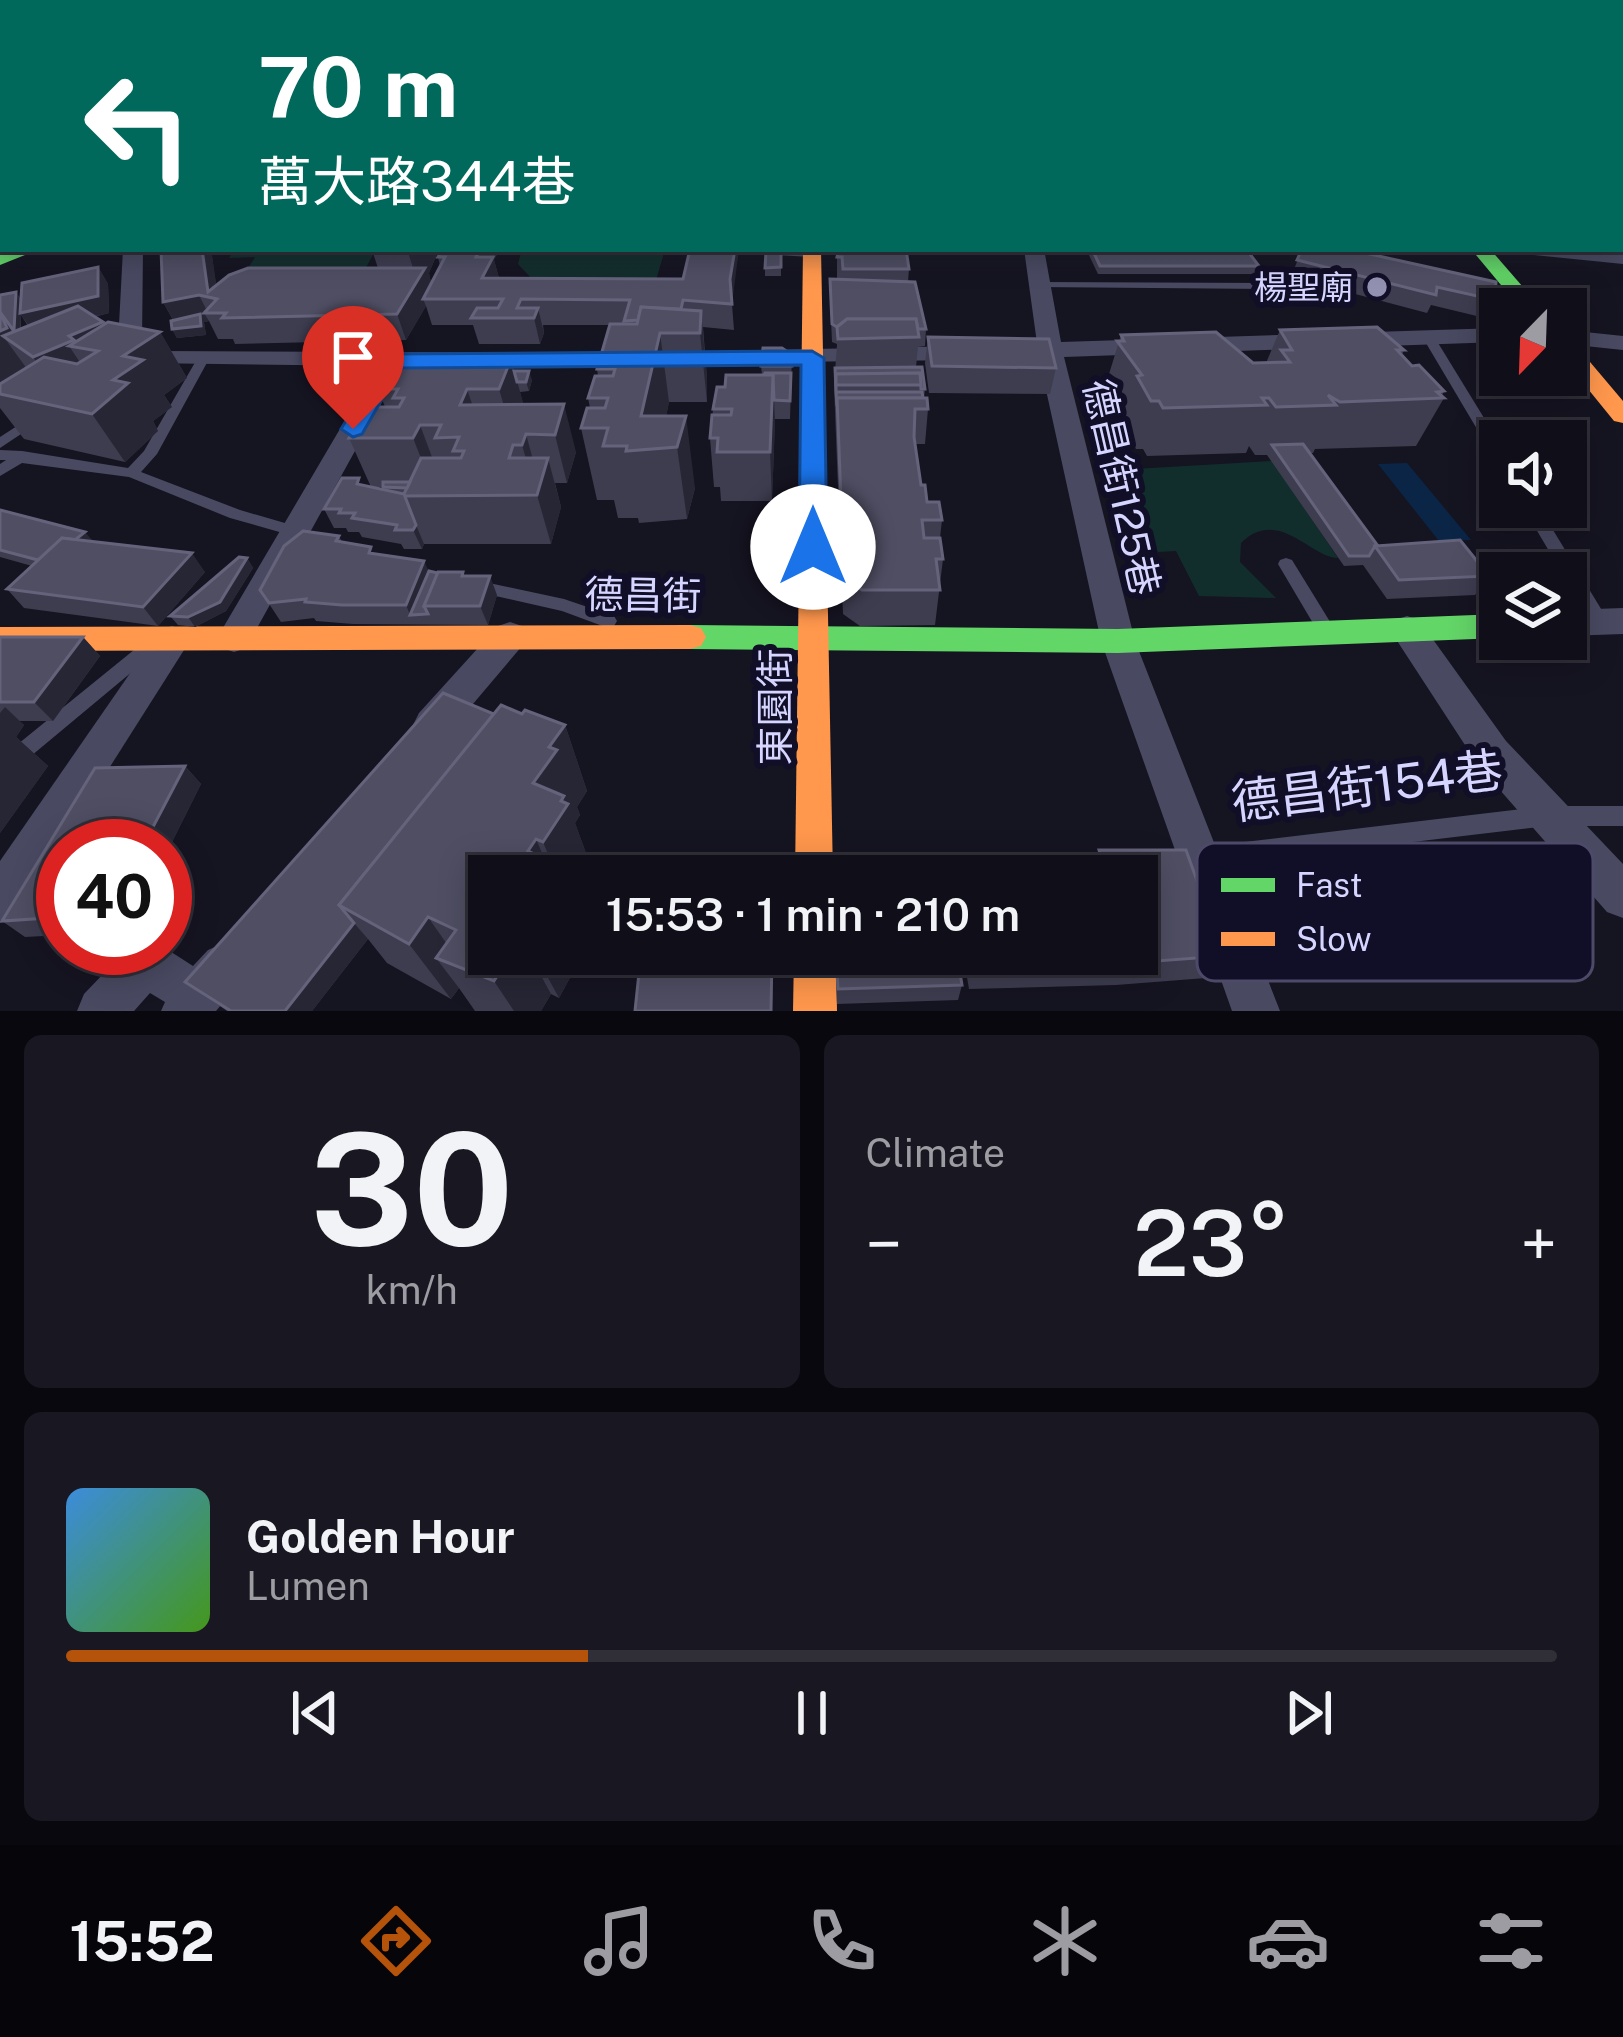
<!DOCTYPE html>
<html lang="en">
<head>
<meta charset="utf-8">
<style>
	body { margin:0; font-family:"Public Sans","Noto Sans TC",sans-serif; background:#191822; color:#f1f3f6; height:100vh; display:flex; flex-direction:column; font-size:45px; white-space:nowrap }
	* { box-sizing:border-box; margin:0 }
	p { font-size:39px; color:#9c9ca2 }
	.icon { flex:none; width:66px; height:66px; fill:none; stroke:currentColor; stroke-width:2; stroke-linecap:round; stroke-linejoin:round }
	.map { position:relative; height:1011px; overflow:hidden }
	.drawer { display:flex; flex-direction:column; gap:24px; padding:24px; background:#09080e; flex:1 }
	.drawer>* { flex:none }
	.hud { position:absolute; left:0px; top:0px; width:1623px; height:252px; box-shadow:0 6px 30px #0003,0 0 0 3px #302f38; background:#00695c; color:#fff; overflow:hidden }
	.needle { width:78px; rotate:203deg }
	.controls { position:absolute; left:1479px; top:288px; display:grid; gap:24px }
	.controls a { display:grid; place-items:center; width:108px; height:108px; border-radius:0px; background:#100f19; box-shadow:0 6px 30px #0003,0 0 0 3px #302f38; font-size:60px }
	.speed { position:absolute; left:36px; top:819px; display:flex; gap:24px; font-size:60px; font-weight:700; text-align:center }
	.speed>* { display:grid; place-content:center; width:156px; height:156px; border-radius:50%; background:#100f19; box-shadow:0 6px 30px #0003,0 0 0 3px #302f38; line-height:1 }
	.speed .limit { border:18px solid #d22; background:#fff; color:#111 }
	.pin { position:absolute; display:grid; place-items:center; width:102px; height:102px; color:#fff; margin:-123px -51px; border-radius:50% 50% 50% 0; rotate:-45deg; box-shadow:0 0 12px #0007 }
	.pin .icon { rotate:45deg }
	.me { position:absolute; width:132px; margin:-66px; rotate:0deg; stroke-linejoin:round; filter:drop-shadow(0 0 9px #0008) }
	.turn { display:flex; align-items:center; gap:42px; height:252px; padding:0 60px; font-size:54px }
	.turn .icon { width:156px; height:156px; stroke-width:2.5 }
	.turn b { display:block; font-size:84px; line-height:102px }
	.big { font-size:90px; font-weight:600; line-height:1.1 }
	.drawer .widget { flex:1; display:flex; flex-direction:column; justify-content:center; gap:18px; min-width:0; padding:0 42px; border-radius:18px; background:#191822 }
	.drawer .dial { align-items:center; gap:0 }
	.dial b { font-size:156px; line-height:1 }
	.song { display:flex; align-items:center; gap:36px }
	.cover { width:144px; height:144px; border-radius:18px; background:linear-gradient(135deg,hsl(210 70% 55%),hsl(100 70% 35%)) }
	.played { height:12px; border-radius:6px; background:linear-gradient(90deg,#b45309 35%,#302f38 35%) }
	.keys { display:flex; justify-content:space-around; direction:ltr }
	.heat { display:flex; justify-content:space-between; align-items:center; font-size:66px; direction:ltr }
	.drawer .tiles { flex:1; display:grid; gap:24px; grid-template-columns:1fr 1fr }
	.widget:last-child { grid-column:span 2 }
	.trip { position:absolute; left:468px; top:855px; width:690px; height:120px; border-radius:0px; background:#100f19; box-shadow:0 6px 30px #0003,0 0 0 3px #302f38; font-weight:600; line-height:120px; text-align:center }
	.tabs { display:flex; height:192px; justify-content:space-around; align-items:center; background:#06060a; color:#9c9ca2 }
	.tabs .icon { width:84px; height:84px }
	.tabs .selected { color:#b45309 }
	.tabs b { font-size:54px; color:#f1f3f6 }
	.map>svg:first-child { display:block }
</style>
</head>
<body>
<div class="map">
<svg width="1623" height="1011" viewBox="0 0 1623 1011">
	<rect width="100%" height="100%" fill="#151421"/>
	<g fill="#122e2c">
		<polygon points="235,249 376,249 354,290 247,270 255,257 229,258"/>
		<polygon points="522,249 665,249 653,291 623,278 606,283 533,280 518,264"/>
		<path d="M 1272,461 L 1338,558 C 1311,558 1278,506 1241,543 L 1240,562 L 1276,598 L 1199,596 L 1176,551 L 1158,552 L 1141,517 L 1148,516 L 1137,493 L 1145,492 L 1134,469 Z"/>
	</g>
	<polygon fill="#0b2547" points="1407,463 1471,540 1439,541 1378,464"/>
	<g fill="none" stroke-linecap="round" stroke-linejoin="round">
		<g fill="#494a62" fill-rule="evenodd">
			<polygon points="3,136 3,142 0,143 0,137"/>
			<polygon points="1620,164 1623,165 1623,173 1620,172"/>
			<polygon points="762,249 812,251 817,254 812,257 759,254 758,252"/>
			<polygon points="1039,282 1269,283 1275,286 1269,289 1035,287 1033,285"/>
			<polygon points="1429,334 1435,338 1500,444 1500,461 1493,456 1423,338"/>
			<polygon points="203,355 209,359 157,454 141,472 240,510 302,528 305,532 302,536 297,537 230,518 129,477 22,463 0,476 0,464 6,460 0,460 0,450 22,451 128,468 144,451 197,359"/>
			<polygon points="31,417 36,418 38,421 36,424 0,448 0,437"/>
			<polygon points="1523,507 1539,507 1606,617 1609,622 1606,627 1600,629 1594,627 1566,579 1566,573 1562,573"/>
			<polygon points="1286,558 1292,560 1332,625 1335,630 1332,635 1326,637 1320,635 1278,564 1280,560"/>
			<polygon points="475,580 564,599 614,616 617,621 614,626 608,628 562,611 469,590 467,586 469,582"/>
			<polygon points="151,639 157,641 160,646 157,651 31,756 0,767 0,749 18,744 145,641"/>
			<polygon points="1547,806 1623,806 1623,826 1547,826 1202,867 1194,864 1191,857 1194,850 1202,847"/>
			<polygon points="667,859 675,863 678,870 675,876 612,876 610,871 613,864 621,860"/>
		</g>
		<g fill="#494a62" fill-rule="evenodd">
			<rect x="1620" y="131" width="3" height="7"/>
			<polygon points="123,249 143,249 142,341 156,351 617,353 967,346 979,353 967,360 402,366 246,648 234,652 222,648 217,638 377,366 142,363 118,344"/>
			<polygon points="1024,249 1044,249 1061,342 1500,328 1500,342 1064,357 1135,641 1280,1011 1232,1011 1101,641 1039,358 1015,358 1003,351 1015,344 1037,343"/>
			<polygon points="1524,249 1623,252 1623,264 1534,255"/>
			<polygon points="1566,330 1623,336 1623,350 1566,344"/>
			<polygon points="1623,608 1623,634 1566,636 1566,610"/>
			<polygon points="1407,616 1419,620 1506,741 1623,864 1623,918 1607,912 1478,765 1390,630 1395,620"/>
			<polygon points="510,622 522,626 527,636 522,646 445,737 432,741 419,737 413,725 419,713 498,626"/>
			<polygon points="172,626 184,630 189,640 184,650 16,915 0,921 0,861 160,630"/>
			<polygon points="224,943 240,950 247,966 240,982 216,1011 161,1011 165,1002 150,993 134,1011 77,1011 84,994 128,948 165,948 193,966 208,950"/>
		</g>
		<g fill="#63d668" fill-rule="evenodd">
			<polygon points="12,249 40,249 0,265 0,253"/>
			<polygon points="1471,249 1490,249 1542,309 1521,309"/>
			<polygon points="1500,614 1500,638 1118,653 690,649 679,646 674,637 679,628 690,625 1118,629"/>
		</g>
		<g fill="#ff974d" fill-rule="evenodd">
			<polygon points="803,249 821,249 833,876 795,876"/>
			<polygon points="1566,341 1574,343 1623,401 1623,423 1614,421 1566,362"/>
			<polygon points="690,625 701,628 706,637 701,646 690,649 0,651 0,627"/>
			<polygon points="794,954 836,954 837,1011 793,1011"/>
		</g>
	</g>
	<g fill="#3e3d50" fill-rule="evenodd">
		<polygon points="1620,180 1623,181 1623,252 1612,249 1620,249"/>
		<polygon points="161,249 211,249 216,285 378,268 373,253 375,249 439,249 429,273 431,284 440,266 438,257 494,260 499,278 732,304 734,330 703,327 707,379 707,402 669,402 666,416 695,488 687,519 639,523 638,518 618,518 614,500 597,500 581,428 590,408 588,398 598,376 597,369 610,325 543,325 544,333 540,344 479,344 473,325 432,325 426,306 406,340 235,344 233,339 218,339 209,321 204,322 206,335 177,338 172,329 173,320 163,302"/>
		<polygon points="1086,249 1246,249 1259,266 1256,274 1098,274"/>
		<polygon points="1302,249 1495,300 1485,318 1431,305 1427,313 1291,277"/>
		<polygon points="781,251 781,276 765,276 765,268"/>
		<polygon points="837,257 909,269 908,282 926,329 925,346 918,347 916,367 925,389 924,398 928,409 925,444 915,444 921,485 927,502 942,520 940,538 943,559 935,625 860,626 843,614 834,386 837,344 832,342 830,296 830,279 837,279"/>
		<path d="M 98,267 L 108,284 L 109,313 L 94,317 L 104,324 L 160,332 L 187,378 L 164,395 L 172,407 L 153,421 L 158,431 L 125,462 L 24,439 L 0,408 L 0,295 L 16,292 L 21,300 ZM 21,315 L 28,326 L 21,329 Z"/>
		<polygon points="1280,330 1404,350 1402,355 1412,366 1444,391 1442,396 1444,398 1416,446 1315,449 1313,453 1309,453 1378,546 1489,576 1475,595 1387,599 1363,565 1344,566 1267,455 1255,455 1249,446 1246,453 1147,456 1143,449 1136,449 1123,423 1124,417 1105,387 1121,335 1253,363 1266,363"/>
		<polygon points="928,337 1056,368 1050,394 929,393 925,363"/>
		<polygon points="792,355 790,419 775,419 772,501 721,501 720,487 714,487 710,438 713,409 725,387 762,375 761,366"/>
		<polygon points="511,359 514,371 532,380 529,391 520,392 523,404 576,452 567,483 555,483 561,507 551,544 424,544 422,549 404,549 401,544 362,537 359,532 348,532 346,528 334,528 324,509 363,485 384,490 383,487 371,487 349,438 385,407 378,389"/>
		<polygon points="0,510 92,542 205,572 158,626 24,608 7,589 32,566 0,557"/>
		<polygon points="339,536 342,542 428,571 438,573 463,572 464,576 497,595 488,625 353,624 316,621 314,618 281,622 260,590"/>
		<polygon points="247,558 253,568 226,611 195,627 178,625 170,616"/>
		<polygon points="0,637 83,637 100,656 53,721 19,721 24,725 16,737 48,766 0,833"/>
		<polygon points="494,714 522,714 565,725 587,791 577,807 580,815 575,823 591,867 586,876 489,876 489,954 572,954 577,965 559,998 551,994 541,1011 475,1011 459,988 451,999 387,963 368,939 312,1011 227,1011 185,982"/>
		<polygon points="185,766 201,784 165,856 165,846 63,846 63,935 25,937 2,921 95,768"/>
		<polygon points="1099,850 1186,850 1224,956 1206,978 1116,985 969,989 963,954 1137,954 1137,876 953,876 955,869 1095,858"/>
		<polygon points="835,954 957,954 962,985 958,1000 837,1004"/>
	</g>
	<g fill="#272635">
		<polygon points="3,148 3,233 0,234 0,149"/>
		<polygon points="202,249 211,249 219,303 208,292"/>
		<polygon points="407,249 439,249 429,273 434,293 423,299 426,306 406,340 397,314 417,281"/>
		<polygon points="480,249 501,249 494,260 500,282 491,299 476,257"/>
		<polygon points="735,249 739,249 732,304 730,279"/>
		<polygon points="98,267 108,284 109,313 32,330 21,315 20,339 3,336 33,377 0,390 0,312 16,292 21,301"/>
		<polygon points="199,295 208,313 204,313 209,321 204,322 206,335 177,338 172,329 178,328 163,302"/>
		<polygon points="538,308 544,333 540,344 534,318"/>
		<polygon points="701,311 707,379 707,402 700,333"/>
		<polygon points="103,322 124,356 160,332 187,378 164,395 172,407 153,421 158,431 125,462 92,414 120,390 113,380 130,369 114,376 98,351 69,346 98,389 66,404 33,357 72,341 69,336"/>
		<polygon points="660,333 669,402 660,448 641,416"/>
		<polygon points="511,359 524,406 513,436 499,389"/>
		<polygon points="529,371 532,380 529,391 526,382"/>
		<polygon points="773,375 775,422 772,501 770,452"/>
		<polygon points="467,389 483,436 460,405"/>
		<polygon points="564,404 576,452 567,483 555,435"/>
		<polygon points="686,416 695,488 687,519 677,447"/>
		<polygon points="420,425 438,473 432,486 413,438"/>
		<polygon points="526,434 539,482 536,493 522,445"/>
		<polygon points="548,458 561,507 551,544 537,495"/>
		<polygon points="416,525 424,544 422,549 413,530"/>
		<polygon points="85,532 93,541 47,562"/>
		<polygon points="192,553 205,572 158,626 143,607"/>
		<polygon points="247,558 253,568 226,611 195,627 188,617"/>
		<polygon points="424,561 433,580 410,615 406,605"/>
		<polygon points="490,576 497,595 488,625 480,606"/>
		<polygon points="83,637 100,656 53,721 34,702"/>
		<polygon points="5,707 24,725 16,737 48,766 0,833 0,713"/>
		<polygon points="565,725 587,791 577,807 580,815 575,823 591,867 586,876 557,876 543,842 533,783 549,747"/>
		<polygon points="185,766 201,784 165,856 165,846 143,846"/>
		<polygon points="536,839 552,876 538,876 528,851"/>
		<polygon points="428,917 465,970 436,958 459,988 451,999 409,944"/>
		<polygon points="354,923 368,939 312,1011 285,1011"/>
		<polygon points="511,954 529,954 551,994 541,1011 514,1011 494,981"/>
		<polygon points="535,954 572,954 577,965 559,998"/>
	</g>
	<g fill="#4f4e63" stroke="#64637b" stroke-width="3">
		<polygon points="1620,180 1623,181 1623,203 1620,202"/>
		<polygon points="161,249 202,249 208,292 229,275 248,268 425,268 397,314 222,318 226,313 204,313 217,299 199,295 163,302"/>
		<polygon points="375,249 395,249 396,252 373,253"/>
		<polygon points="443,249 480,249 476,257 493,257 482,278 683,279 690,249 735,249 730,279 732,304 683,300 681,309 641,307 638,320 624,321 630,300 521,299 517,308 538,308 534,318 471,318 477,308 498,308 503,299 423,299 445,257 438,257"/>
		<polygon points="839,249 906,249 909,269 843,269 842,257 837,257"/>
		<polygon points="1092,249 1246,249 1259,266 1100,266"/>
		<polygon points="1302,249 1347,249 1496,282 1495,300 1437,287 1436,295 1297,260"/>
		<polygon points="766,251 781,251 781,267 765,268"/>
		<polygon points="98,267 98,296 20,313 22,283"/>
		<polygon points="830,279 915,282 926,329 918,329 916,319 847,319 837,327 832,324"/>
		<polygon points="16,292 14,330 13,330 0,312 0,295"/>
		<polygon points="78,306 103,322 69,336 74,340 33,357 3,336"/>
		<polygon points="641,307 701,311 700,333 660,333 641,416 686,416 677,447 626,451 627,446 603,446 608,428 581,428 587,408 605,408 608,398 588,398 595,376 613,376 615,369 597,369 610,324 637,324"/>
		<polygon points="0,312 7,328 0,331"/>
		<polygon points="200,314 201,326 172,329 171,321"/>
		<polygon points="847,319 916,319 919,337 838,339 837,327"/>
		<polygon points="108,322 160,332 123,356 143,360 113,380 128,383 92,414 0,394 0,384 44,357 77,364 98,351 69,346"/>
		<polygon points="1377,327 1404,350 1397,350 1412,366 1419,365 1444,391 1437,392 1444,398 1340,402 1328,395 1336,405 1276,407 1269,398 1262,398 1267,405 1163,408 1159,401 1151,401 1137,376 1142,375 1117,341 1124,341 1121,335 1216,332 1253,363 1290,362 1281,350 1292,350 1280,330"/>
		<polygon points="928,337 1049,339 1056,368 932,366"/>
		<polygon points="763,348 782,348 792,355 792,366 761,366"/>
		<polygon points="395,359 511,359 499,389 467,389 460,405 564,404 555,435 526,434 522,445 513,445 509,458 548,458 537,495 403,496 421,458 461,458 464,451 453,451 459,437 435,438 441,425 420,425 413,438 349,438 368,407 399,407 404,398 393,398 398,389 378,389"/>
		<polygon points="922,367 925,389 921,389 920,373 836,374 836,391 835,368"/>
		<polygon points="514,371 529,371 526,382 517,382"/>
		<polygon points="765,373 791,373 790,401 774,400 773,375 764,375"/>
		<polygon points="920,373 921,385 836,385 836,374"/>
		<polygon points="726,375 773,375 770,452 717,452 718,438 710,438 712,415 731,415 732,409 713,409 717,387 725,387"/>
		<polygon points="836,392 922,392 923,398 837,398 837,406"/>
		<polygon points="837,398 927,398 928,409 915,409 914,437 921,485 925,485 927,502 939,502 942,520 922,520 924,538 940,538 943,559 936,559 940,590 862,590 844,578"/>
		<polygon points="1303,444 1378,546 1375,546 1369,556 1349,556 1272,445"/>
		<polygon points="342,478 359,478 357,484 404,494 416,525 413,530 395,530 397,525 352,518 355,513 339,513 341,509 324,509"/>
		<polygon points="383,482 410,482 407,488 383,487"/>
		<polygon points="0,510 85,532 75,540 62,538 38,560 0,550"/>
		<polygon points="303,531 339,536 336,541 371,547 369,553 424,561 406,605 342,605 305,602 306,599 269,603 260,590 284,546"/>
		<polygon points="62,538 192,553 143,607 7,589"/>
		<polygon points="1460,540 1489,576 1399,580 1375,546"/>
		<polygon points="239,557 247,558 220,602 188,617 170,616"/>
		<polygon points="429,571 438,573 424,606 428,614 410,615"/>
		<polygon points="438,572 463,572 462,576 490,576 480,606 424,606"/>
		<polygon points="0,637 83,637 34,702 0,702"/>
		<polygon points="443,693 494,714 339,905 354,923 285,1011 231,1011 185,982"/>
		<polygon points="501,705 522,714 525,710 565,725 549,747 557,750 533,783 564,796 561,801 568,804 543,842 536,839 528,851 543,858 535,869 549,876 489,876 489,954 511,954 494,981 436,958 456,930 428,917 409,944 339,905"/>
		<polygon points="185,766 143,846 63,846 63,917 2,921 95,768"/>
		<polygon points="1099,850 1186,850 1224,956 1130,963 1127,954 1137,954 1137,876 1106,876"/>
		<polygon points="1095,858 1100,876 956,876 955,869"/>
		<polygon points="774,862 773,876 651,876 652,864"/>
		<polygon points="944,872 945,876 886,876"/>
		<polygon points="641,954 772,954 771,1011 635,1011"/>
		<polygon points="836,954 957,954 962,985 838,989"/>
		<polygon points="970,954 1121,954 1125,970 974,974"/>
	</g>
	<linearGradient id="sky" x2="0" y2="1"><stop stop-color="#0c0b12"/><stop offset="0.48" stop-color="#353a4e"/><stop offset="1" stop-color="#353a4e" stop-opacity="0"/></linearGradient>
	<rect width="1623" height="273" fill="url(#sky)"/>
	<polygon fill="#1a73e8" stroke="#114b97" stroke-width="3" points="812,351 824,358 827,547 813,557 799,547 801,365 400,368 362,434 353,437 341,429 385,356 393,354"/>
	<circle fill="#9291b1" stroke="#110e27" stroke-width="4.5" cx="1377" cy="287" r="12"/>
	<g text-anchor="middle" stroke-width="12" stroke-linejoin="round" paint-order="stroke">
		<g font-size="33" fill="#d6d5ff" stroke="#110e27" text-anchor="end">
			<text x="1353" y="299">楊聖廟</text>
		</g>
		<g font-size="39" fill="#d6d5ff" stroke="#110e27">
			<text transform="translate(1122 487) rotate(77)" y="14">德昌街125巷</text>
			<text transform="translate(643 595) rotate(1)" y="14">德昌街</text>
			<text transform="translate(775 707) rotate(-90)" y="14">東園街</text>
		</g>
		<g font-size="48" fill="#d6d5ff" stroke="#110e27">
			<text transform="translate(1367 786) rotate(-7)" y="17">德昌街154巷</text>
		</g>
	</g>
	<rect x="1197" y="843" width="396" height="138" rx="18" fill="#110e27" stroke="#4c4a68" stroke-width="3"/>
	<rect x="1221" y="878" width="54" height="14" fill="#63d668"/>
	<rect x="1221" y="932" width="54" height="14" fill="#ff974d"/>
	<g font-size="33" fill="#d6d5ff">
		<text x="1296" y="897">Fast</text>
		<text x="1296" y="951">Slow</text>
	</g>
</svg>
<div class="controls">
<a><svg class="needle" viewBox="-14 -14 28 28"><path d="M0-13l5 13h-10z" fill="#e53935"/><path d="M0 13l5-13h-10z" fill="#9c9ca2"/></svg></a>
<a><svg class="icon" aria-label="sound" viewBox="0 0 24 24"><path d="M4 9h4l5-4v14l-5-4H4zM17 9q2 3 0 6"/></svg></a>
<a><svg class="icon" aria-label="layers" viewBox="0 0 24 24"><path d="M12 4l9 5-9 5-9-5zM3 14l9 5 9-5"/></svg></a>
</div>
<div class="speed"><div class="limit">40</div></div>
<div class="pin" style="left:353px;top:429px;background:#d93025"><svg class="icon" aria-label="arrive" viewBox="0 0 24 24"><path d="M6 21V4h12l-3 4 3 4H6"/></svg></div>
<svg class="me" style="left:813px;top:547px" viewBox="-20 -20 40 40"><circle r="19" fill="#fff"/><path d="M0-13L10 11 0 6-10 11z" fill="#1a73e8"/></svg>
<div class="trip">15:53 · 1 min · 210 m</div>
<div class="hud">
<div class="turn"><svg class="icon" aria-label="left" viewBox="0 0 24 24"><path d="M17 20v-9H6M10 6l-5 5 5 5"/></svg><div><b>70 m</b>萬大路344巷</div></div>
</div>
</div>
<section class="drawer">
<div class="tiles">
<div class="widget dial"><b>30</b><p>km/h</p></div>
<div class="widget"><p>Climate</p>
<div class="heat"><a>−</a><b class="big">23°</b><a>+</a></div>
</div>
<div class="widget">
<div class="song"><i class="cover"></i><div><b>Golden Hour</b><p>Lumen</p></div></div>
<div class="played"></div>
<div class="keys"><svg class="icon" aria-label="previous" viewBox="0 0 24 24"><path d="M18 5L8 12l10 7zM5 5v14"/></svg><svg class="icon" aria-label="pause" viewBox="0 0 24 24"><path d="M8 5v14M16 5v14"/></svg><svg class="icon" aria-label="next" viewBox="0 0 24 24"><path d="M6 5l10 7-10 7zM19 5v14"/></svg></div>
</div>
</div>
</section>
<nav class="tabs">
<b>15:52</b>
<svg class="icon selected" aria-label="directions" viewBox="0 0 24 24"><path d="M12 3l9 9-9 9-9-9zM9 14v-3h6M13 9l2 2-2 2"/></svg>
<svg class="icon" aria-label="music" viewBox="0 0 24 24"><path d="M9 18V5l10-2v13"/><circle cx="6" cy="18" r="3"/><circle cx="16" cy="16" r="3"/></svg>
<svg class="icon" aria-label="phone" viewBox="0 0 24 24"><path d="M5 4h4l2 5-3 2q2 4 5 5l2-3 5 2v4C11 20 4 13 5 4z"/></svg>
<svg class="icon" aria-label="climate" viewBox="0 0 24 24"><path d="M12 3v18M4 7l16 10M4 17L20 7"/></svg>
<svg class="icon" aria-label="car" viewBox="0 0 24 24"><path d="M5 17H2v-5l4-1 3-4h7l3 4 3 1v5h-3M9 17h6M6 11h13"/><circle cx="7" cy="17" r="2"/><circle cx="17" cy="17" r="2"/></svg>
<svg class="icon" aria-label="filters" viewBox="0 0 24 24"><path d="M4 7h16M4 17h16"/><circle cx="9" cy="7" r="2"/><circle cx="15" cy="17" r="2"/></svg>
</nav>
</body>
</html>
